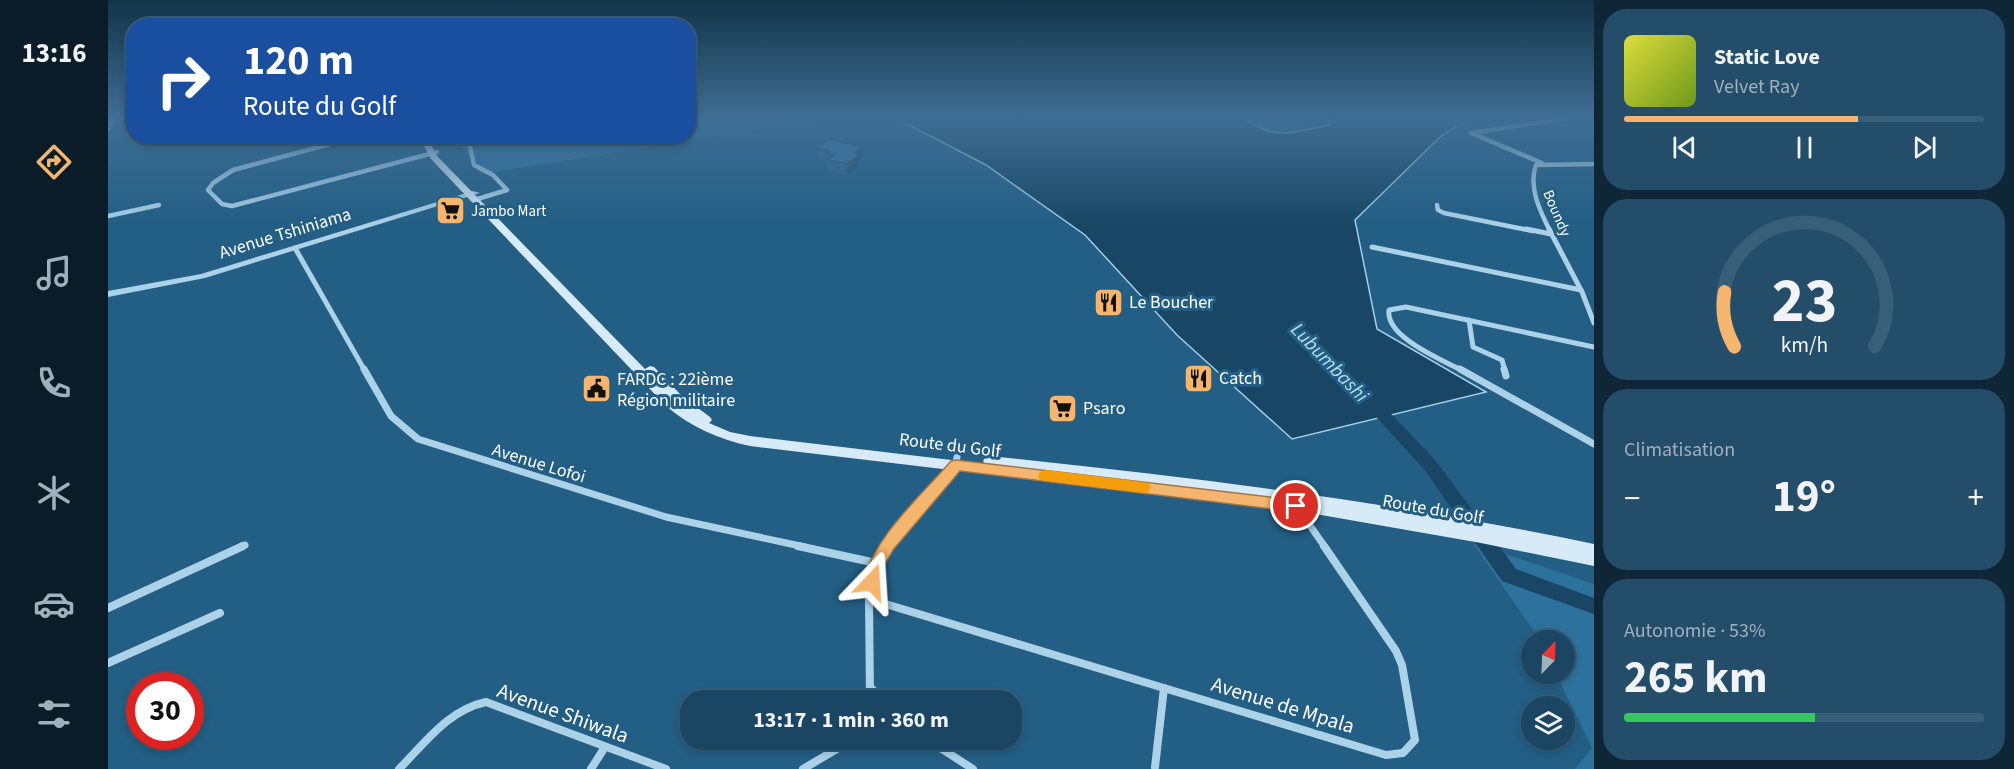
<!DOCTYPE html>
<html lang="fr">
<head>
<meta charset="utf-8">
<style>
	body { margin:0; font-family:"Source Sans 3",sans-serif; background:#234d69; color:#f1f3f6; height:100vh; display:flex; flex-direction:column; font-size:22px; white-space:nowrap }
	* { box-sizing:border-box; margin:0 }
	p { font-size:20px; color:#9fb1be }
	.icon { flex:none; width:33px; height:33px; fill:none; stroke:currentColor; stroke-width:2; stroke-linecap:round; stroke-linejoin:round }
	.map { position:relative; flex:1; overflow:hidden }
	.panel { display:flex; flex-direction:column; gap:9px; padding:9px; background:#0e2636; width:420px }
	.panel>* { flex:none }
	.guide { position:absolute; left:18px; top:18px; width:570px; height:126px; border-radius:24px; box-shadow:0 3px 9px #0003,0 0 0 2px #385e78; background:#1a4fa0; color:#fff; overflow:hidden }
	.needle { width:39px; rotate:23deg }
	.tools { position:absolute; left:1413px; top:630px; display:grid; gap:12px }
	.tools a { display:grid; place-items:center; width:54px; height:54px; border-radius:50%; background:#1a4663; box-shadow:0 3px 9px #0003,0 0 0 2px #385e78; font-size:30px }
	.speed { position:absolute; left:18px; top:672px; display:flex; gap:12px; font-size:30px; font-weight:700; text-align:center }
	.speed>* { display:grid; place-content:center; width:78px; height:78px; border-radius:50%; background:#1a4663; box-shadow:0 3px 9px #0003,0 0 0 2px #385e78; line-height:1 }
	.speed .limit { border:9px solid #d22; background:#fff; color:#111 }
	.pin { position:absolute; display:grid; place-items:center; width:51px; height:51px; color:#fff; margin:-26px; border:3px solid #fff; border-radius:50%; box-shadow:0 2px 6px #0007 }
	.me { position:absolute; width:66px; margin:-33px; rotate:20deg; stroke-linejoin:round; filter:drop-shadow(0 0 4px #0008) }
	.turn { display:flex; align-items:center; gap:21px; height:126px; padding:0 18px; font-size:27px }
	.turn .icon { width:78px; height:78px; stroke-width:2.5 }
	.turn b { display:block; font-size:42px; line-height:51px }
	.big { font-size:45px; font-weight:700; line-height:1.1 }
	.panel .card { flex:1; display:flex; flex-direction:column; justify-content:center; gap:9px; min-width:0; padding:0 21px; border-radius:24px; background:#234d69 }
	.panel .dial { align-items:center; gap:0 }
	.dial svg { height:156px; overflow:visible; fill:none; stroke:#385e78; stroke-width:7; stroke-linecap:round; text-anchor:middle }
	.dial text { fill:#f1f3f6; stroke:none }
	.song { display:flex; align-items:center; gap:18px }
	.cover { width:72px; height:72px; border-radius:9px; background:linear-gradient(135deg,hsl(60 70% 55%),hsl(80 70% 35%)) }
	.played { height:6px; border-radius:3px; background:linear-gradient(90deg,#f4b66e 65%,#385e78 65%) }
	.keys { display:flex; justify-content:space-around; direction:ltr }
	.heat { display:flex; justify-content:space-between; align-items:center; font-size:33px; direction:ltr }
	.charge { height:9px; border-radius:4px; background:linear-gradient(90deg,#34c759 53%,#385e78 0) }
	.trip { position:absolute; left:572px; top:690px; width:342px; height:60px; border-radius:24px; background:#1a4663; box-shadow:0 3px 9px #0003,0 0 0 2px #385e78; font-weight:700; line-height:60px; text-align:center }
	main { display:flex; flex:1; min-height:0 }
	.menu { display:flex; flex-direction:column; width:108px; justify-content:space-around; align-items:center; background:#0a1c28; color:#9fb1be }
	.menu .icon { width:42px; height:42px }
	.menu .on { color:#f4b66e }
	.menu b { font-size:27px; color:#f1f3f6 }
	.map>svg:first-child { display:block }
</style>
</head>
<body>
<main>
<nav class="menu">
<b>13:16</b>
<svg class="icon on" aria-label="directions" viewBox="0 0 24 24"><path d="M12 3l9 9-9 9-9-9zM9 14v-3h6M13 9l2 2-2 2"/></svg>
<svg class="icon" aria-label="music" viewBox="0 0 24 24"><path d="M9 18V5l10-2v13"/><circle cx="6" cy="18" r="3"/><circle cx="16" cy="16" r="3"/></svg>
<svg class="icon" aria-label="phone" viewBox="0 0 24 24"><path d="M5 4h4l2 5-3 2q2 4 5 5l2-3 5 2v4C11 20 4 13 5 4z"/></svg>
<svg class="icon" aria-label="climate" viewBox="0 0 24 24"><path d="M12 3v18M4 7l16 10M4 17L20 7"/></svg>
<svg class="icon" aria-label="car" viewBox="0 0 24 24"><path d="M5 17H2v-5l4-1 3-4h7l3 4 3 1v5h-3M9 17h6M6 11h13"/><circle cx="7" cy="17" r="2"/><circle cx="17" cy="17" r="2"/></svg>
<svg class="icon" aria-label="filters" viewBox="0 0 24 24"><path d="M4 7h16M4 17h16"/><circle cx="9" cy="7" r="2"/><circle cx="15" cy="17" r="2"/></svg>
</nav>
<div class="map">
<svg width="1486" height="769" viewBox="0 0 1486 769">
	<rect width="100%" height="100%" fill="#235e84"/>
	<g fill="#2d729c">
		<polygon points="581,118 724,118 374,174 346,137 580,136"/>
		<polygon points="1139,118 1199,118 1187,124 1160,130"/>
		<polygon points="1365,543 1486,584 1486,769 1467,769 1484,748 1448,674 1456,674 1456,640 1432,640"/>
	</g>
	<polygon fill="#184664" stroke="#a0cfe9" stroke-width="1.5" points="788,118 1135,118 1161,132 1180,133 1222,125 1219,118 1362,118 1333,136 1247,220 1269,329 1378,392 1184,439 1069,335 977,235 878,165"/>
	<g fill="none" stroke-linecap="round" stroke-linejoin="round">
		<polygon fill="#184664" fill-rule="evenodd" points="1263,397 1268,398 1328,461 1408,569 1486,598 1486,614 1394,581 1316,469 1258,406 1255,402 1258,398"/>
		<g stroke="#acd2e8" stroke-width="4.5">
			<polyline points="0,129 6,118"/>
			<polyline points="252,136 125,170 105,183 100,190 114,204 124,206 329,152"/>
			<polyline points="361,142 366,165 385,175 399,190 366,200"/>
			<polyline points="1434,163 1363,133 1460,118"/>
			<polyline points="1329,205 1330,210 1336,213 1425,231"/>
			<polyline points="0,216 51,205"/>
			<path d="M 1442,231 C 1432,211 1420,187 1428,165 L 1486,164"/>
		</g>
		<g stroke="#acd2e8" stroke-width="5">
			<polyline points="1418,229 1443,234"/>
			<polyline points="1441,229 1474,292 1486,323"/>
			<polyline points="1264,247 1473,290"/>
			<polyline points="187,248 257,371"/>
			<polyline points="1361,320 1365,347 1394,360 1397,371"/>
			<path d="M 1355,371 C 1335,360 1277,337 1281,310 L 1298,307 L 1486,347"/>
		</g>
		<g stroke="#acd2e8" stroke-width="7">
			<polyline points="256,369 283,416 310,439 558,517 697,547"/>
			<polyline points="1352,369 1486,444"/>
			<polyline points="1396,369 1398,376"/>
			<polyline points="1189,507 1217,547"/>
			<polyline points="132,547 137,545"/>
			<polyline points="779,547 793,528 846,470 849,457"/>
		</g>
		<g stroke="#acd2e8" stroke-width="8">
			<polyline points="690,546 768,563"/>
			<polyline points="761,599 1278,755 1295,753 1307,740 1294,665 1288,651 1216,546"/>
			<polyline points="0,608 135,546"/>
			<polyline points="0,663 112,613"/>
			<polyline points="764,689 775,700"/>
			<polyline points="762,700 761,599 768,563 780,546"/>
			<polyline points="820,740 865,769"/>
			<polyline points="1047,767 1056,688"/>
			<path d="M 291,769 C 317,743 340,710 378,702 L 558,769"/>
			<polyline points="483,769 497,747"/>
			<polyline points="695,769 744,740"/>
		</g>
		<polygon fill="#acd2e8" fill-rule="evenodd" points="365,191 372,193 97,278 0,297 0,291 93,274"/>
		<path fill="#d6eaf7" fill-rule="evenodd" d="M 317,136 L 325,136 L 324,146 L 329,156 L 537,369 L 542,366 L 546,367 L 574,396 L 602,417 L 604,420 L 601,423 L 622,432 L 642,436 L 877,464 L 875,461 L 877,458 L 882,456 C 1085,477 1286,502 1486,544 L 1486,566 L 1373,543 L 1196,512 L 642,446 C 610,439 583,427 558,406 L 323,159 L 316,146 Z"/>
	</g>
	<polygon fill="#2c668a" points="754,147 754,158 751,160 751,166 739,176 720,171 718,161 710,159 709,148"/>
	<polygon fill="#245371" points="754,147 754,158 751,160 751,166 739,176 739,164 746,153"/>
	<polygon fill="#3377a1" stroke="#245371" stroke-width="1.5" points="721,139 754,147 746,153 751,155 739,164 719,160 726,155 718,153 721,151 709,148"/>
	<linearGradient id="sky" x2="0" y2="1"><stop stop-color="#133449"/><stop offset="0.52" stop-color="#3f6e94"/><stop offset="1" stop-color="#3f6e94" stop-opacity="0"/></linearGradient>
	<rect width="1486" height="226" fill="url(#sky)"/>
	<path fill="#f4b66e" stroke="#9f7648" stroke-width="1.5" d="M 848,460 L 1188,500 L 1194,502 L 1196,506 L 1194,510 L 1188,512 L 852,471 L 785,550 L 777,564 L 770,587 L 764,589 L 758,587 L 755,582 C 767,535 812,497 843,461 Z"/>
	<polygon fill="#f59e0b" points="938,470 1035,482 1040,483 1043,487 1040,492 1035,493 938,481 932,480 930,476 932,472"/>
	<defs>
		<symbol id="supermarket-square" viewBox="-11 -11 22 22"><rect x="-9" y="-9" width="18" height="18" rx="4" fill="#f4b66e" stroke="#235e84"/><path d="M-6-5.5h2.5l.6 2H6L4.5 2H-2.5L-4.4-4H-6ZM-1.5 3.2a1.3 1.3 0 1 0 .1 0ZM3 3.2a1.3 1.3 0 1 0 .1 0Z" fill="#111"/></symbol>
		<symbol id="restaurant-square" viewBox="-11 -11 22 22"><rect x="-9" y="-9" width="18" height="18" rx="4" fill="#f4b66e" stroke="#235e84"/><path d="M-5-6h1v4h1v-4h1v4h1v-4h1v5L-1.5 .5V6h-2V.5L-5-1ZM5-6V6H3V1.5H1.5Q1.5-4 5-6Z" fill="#111"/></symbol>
		<symbol id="civic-square" viewBox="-11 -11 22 22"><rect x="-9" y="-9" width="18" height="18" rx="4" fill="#f4b66e" stroke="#235e84"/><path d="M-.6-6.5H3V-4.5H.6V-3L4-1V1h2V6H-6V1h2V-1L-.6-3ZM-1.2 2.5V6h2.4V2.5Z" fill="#111"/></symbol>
	</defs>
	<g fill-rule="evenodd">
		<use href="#supermarket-square" x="326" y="194" width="33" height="33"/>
		<use href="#restaurant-square" x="984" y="286" width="33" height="33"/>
		<use href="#restaurant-square" x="1074" y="362" width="33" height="33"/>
		<use href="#civic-square" x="472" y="372" width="33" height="33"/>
		<use href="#supermarket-square" x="938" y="392" width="33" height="33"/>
	</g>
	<g text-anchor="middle" stroke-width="6" stroke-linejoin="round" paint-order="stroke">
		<g font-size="15" fill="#fff" stroke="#235e84" text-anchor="start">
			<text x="363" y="216">Jambo Mart</text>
		</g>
		<g font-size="15" fill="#fff" stroke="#235e84">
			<text transform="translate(1449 213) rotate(67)" y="5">Boundy</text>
		</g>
		<g font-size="18" fill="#fff" stroke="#235e84">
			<text transform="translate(177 233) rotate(-17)" y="6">Avenue Tshiniama</text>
			<text transform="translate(842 445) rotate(7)" y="6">Route du Golf</text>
			<text transform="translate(431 463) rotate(17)" y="6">Avenue Lofoi</text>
			<text transform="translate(1325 509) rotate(10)" y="6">Route du Golf</text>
		</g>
		<g font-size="18" fill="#fff" stroke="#235e84" text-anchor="start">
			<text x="1021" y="308">Le Boucher</text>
			<text x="1111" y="384">Catch</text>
			<text x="509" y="385">FARDC : 22ième<tspan x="509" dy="21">Région militaire</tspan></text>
			<text x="975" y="414">Psaro</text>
		</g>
		<g font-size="20" font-style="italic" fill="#b7dbf0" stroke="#235e84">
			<text transform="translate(1222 362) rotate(46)" y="7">Lubumbashi</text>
		</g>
		<g font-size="21" fill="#fff" stroke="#235e84">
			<text transform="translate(1175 705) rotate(17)" y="7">Avenue de Mpala</text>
			<text transform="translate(455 713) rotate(20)" y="7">Avenue Shiwala</text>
		</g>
	</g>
</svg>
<div class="tools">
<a><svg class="needle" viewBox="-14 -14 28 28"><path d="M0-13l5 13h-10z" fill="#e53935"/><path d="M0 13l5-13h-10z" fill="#9fb1be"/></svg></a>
<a><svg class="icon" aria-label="layers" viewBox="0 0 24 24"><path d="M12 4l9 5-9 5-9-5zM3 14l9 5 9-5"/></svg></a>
</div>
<div class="speed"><div class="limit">30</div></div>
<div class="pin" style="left:1188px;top:506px;background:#d93025"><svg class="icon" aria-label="arrive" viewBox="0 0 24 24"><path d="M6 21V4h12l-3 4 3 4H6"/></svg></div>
<svg class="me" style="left:764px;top:582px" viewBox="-20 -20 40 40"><path d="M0-17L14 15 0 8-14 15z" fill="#f4b66e" stroke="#fff" stroke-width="4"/></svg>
<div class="trip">13:17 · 1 min · 360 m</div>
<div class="guide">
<div class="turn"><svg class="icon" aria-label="right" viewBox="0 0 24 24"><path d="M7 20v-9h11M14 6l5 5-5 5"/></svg><div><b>120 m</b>Route du Golf</div></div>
</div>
</div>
<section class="panel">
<div class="card">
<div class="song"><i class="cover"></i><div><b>Static Love</b><p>Velvet Ray</p></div></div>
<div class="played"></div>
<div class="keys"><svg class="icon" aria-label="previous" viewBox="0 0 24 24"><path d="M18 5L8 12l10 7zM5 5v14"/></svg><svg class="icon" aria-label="pause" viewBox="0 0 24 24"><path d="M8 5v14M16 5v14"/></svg><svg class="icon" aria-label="next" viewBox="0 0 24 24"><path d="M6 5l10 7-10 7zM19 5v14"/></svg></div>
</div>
<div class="card dial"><svg viewBox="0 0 100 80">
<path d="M14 69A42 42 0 1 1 86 69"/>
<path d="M14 69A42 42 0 0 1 9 41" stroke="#f4b66e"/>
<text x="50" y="56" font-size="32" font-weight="700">23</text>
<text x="50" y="72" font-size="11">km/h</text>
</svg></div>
<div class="card"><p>Climatisation</p>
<div class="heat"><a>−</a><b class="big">19°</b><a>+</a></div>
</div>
<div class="card"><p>Autonomie · 53%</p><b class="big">265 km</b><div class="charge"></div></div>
</section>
</main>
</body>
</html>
